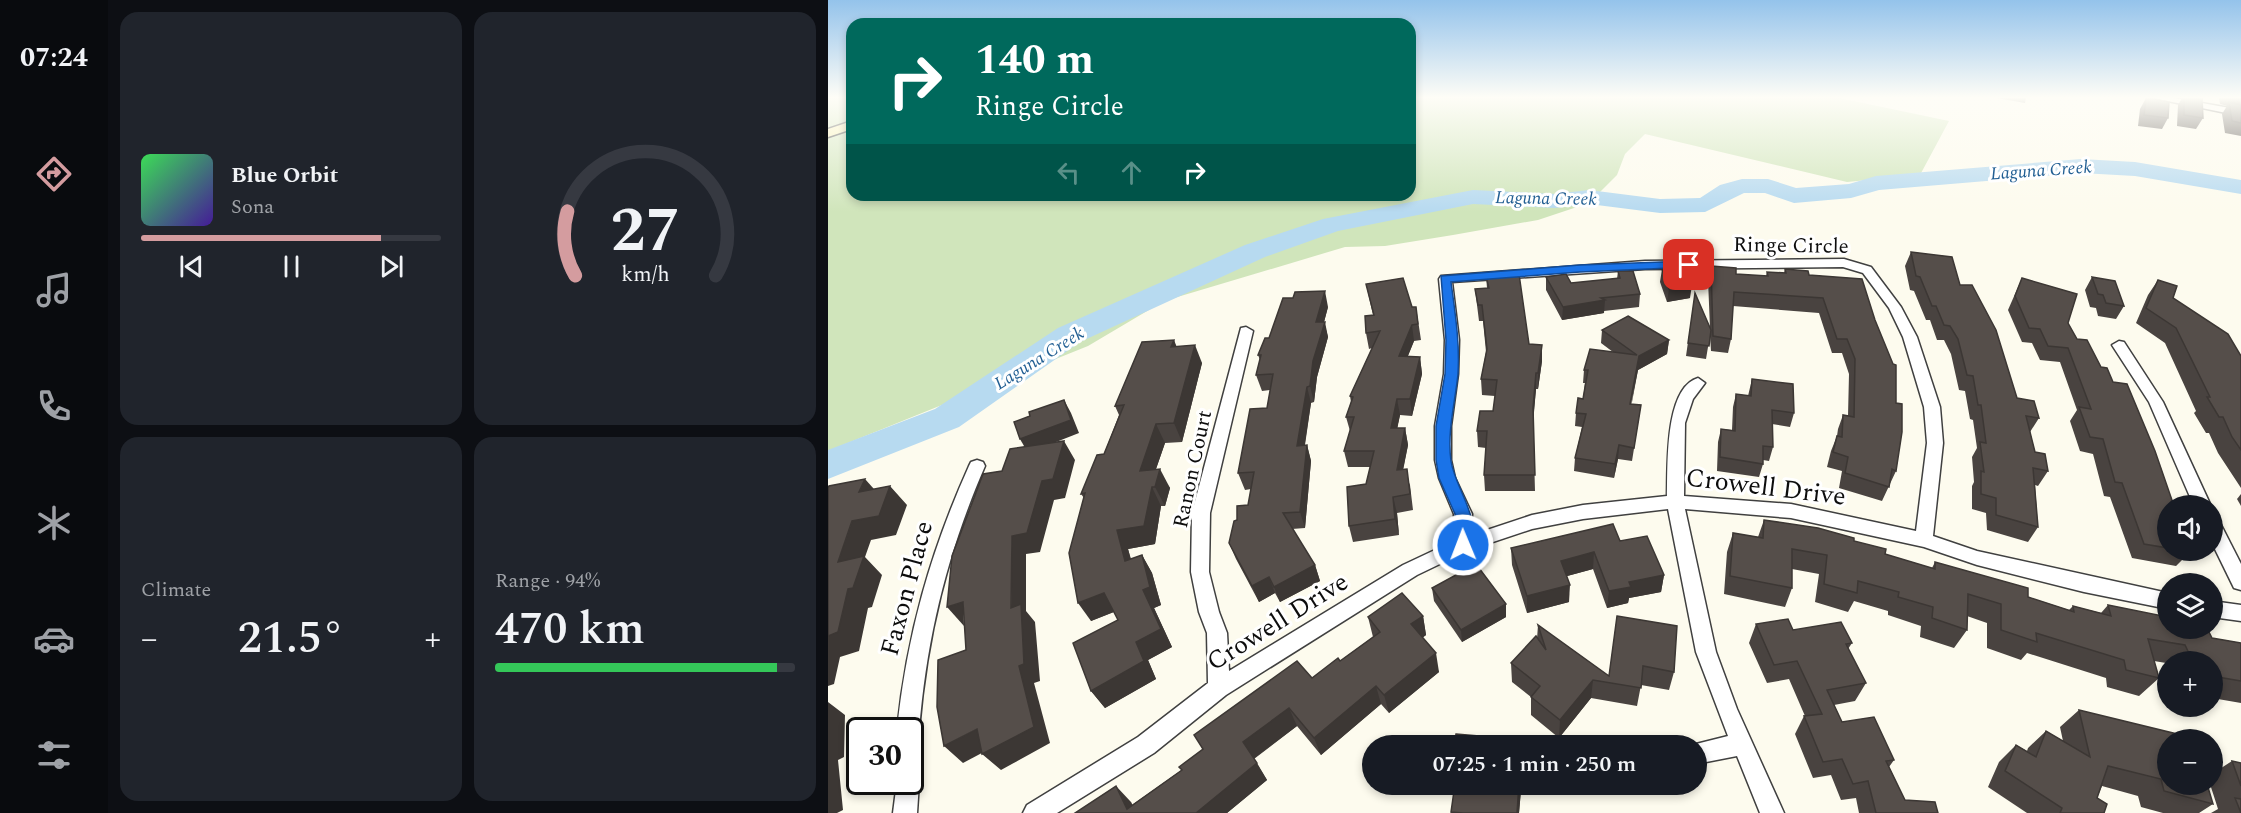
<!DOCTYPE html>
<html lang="en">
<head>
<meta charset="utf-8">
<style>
	body { margin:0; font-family:Spectral,serif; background:#20242c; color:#f1f3f6; height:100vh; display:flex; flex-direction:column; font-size:22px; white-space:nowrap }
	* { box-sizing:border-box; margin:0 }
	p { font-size:20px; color:#9ea1a6 }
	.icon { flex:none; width:33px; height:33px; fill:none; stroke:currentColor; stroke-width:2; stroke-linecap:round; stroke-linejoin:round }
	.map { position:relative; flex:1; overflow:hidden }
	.panel { display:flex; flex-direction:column; gap:12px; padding:12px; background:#0d0f14; width:720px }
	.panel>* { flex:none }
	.hud { position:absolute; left:18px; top:18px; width:570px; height:183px; border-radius:18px; box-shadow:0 3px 9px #0003; background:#00695c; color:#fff; overflow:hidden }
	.tools { position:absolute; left:1329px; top:495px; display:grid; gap:12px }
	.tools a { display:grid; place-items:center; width:66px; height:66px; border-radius:50%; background:#171b24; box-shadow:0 3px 9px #0003; font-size:30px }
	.speed { position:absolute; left:18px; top:717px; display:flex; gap:12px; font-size:30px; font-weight:700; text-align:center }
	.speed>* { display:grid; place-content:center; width:78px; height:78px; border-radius:50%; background:#171b24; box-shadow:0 3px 9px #0003; line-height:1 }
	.speed .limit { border:3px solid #111; border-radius:9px; background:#fff; color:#111 }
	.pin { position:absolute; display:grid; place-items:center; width:51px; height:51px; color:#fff; margin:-26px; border-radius:12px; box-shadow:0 3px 9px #0006 }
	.me { position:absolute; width:66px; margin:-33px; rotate:359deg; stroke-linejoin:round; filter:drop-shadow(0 0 4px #0008) }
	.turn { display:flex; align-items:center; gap:21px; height:126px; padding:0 30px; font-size:27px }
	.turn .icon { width:78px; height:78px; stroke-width:2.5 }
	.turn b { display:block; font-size:42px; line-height:51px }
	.lanes { display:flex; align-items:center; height:57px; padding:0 30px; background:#0003; justify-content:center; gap:30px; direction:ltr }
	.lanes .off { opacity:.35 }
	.big { font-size:45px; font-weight:600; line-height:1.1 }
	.panel .card { flex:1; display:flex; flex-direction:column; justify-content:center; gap:9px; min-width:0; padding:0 21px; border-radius:18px; background:#20242c }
	.panel .dial { align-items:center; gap:0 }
	.dial svg { height:156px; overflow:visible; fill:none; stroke:#363941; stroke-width:7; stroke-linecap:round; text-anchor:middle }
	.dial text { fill:#f1f3f6; stroke:none }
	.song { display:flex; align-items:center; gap:18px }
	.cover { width:72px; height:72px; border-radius:9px; background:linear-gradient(135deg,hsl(130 70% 55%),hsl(260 70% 35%)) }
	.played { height:6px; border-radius:3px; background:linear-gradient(90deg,#d49c9f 80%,#363941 80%) }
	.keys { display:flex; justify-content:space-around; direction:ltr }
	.heat { display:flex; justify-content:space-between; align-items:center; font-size:33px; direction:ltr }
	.charge { height:9px; border-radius:4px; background:linear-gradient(90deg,#34c759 94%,#363941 0) }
	.panel .tiles { flex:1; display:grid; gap:12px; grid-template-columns:repeat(2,1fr) }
	.trip { position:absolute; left:534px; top:735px; width:345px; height:60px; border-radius:30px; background:#171b24; box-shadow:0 3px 9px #0003; font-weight:600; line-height:60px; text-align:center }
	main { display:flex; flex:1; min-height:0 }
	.dock { display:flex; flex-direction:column; width:108px; justify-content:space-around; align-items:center; background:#090b0e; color:#9ea1a6 }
	.dock .icon { width:42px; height:42px }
	.dock .current { color:#d49c9f }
	.dock b { font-size:27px; color:#f1f3f6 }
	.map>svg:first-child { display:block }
</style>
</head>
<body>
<main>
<nav class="dock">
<b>07:24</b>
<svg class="icon current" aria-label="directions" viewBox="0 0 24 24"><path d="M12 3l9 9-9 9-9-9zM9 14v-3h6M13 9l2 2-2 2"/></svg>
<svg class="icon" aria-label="music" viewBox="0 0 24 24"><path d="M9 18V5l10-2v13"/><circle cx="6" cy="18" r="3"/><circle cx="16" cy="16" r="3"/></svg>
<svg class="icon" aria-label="phone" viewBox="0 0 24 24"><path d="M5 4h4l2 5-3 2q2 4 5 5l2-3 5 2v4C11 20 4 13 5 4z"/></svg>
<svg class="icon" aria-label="climate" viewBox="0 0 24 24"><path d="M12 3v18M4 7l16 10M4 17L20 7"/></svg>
<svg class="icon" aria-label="car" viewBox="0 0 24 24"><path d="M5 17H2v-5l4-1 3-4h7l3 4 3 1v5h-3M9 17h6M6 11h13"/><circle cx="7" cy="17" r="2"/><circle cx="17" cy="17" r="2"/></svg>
<svg class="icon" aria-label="filters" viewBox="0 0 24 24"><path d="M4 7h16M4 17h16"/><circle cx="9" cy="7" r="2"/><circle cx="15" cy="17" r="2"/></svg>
</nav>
<section class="panel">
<div class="tiles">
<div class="card">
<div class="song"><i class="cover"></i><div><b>Blue Orbit</b><p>Sona</p></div></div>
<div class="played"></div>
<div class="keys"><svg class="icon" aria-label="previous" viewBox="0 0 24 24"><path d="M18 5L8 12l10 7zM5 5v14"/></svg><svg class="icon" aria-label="pause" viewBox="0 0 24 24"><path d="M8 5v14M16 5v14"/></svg><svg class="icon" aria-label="next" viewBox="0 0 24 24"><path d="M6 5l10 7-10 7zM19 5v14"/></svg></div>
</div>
<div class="card dial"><svg viewBox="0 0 100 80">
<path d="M14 69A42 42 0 1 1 86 69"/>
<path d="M14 69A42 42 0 0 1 10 36" stroke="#d49c9f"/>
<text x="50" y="56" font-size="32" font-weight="700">27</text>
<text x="50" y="72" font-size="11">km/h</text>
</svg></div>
<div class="card"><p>Climate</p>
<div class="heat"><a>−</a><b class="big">21.5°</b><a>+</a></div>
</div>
<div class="card"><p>Range · 94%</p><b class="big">470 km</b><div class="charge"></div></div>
</div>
</section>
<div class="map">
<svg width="1413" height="813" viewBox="0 0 1413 813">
	<rect width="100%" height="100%" fill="#fdfbee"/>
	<polygon fill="#d0e5bb" points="0,98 24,98 24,195 582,195 582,98 1011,98 1121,121 1092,175 1019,182 817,134 797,154 789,175 761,203 710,220 625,235 557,246 517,247 336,301 260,346 0,451"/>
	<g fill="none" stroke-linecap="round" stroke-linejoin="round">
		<polygon fill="#b7daf0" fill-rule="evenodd" points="1253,159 1307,162 1413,180 1413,194 1307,176 1253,173 1051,190 1023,198 966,203 937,193 916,193 877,212 832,213 761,204 727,208 645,204 510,231 437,257 252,342 131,427 0,479 0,450 107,409 230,328 417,245 495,219 645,190 727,194 761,190 832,199 872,198 892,185 914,179 940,179 968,188 1021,184 1048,176"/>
		<defs>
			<g id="minor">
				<polygon points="1325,98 1346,98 1413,110 1413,116"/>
				<path d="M 1016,259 L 1043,267 L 1073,307 L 1089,337 L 1112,407 L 1115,443 L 1105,536 L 1149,551 L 1340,593 L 1340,609 L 1256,592 L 1149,565 L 1096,547 L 963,518 L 857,509 L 888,652 L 909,709 L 956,813 L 932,813 L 909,756 L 868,764 L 868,746 L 860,746 L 900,736 L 868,652 L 840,509 L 755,519 L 704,529 L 641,550 L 589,575 L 398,695 L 326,753 L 229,813 L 195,813 L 199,805 L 310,737 L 380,683 L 379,633 L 371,612 L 363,572 L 364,513 L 413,328 L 418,327 L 425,331 L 382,513 L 381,572 L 391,612 L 399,633 L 401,671 L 575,565 L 626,541 L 626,514 L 611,478 L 607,460 L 607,426 L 616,374 L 617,340 L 611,279 L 613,276 L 817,261 ZM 1015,267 L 1035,273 L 1061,308 L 1075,337 L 1096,407 L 1099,443 L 1088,531 L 963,504 L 856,496 L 857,423 L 865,399 L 877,383 L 870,378 C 836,388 840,468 839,496 L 755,505 L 704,515 L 644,535 L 644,514 L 627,478 L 623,460 L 623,426 L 630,374 L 631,340 L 624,282 L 817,269 Z"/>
				<polygon points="1291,341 1296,342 1335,402 1383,506 1366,506 1321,402 1284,345"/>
				<path d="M 149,460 L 155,462 L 157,466 C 119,554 99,635 91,730 L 88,738 L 82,740 L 82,730 L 69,730 C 79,635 102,553 141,466 L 143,462 Z"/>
				<polygon points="1384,517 1390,519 1413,564 1413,590 1406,588 1384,543"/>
				<polygon points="1384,601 1413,605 1413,621 1384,617"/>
				<polygon points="82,772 88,774 91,782 89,813 65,813 69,782 82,782"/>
			</g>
			<polygon id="secondary" points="24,121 24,129 0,137 0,129"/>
		</defs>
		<use href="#minor" stroke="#404040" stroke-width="3"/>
		<use href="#secondary" stroke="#2f2f2f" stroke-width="3"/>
		<use href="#minor" fill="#fff" fill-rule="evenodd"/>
		<use href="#secondary" fill="#f8f1af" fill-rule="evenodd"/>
	</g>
	<g fill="#494340">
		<polygon points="1169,98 1198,98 1197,103"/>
		<polygon points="1318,98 1340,118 1334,129 1310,126 1312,109"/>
		<polygon points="1354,98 1374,98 1375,118 1368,129 1349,126 1350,105"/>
		<polygon points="1391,98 1413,98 1413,136 1397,133 1394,114 1399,106 1392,104"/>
		<polygon points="1083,252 1132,285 1189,398 1211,418 1202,432 1207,452 1220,471 1210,486 1207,485 1210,527 1200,542 1159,530 1158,513 1144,509 1144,486 1146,482 1144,457 1149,448 1145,420 1142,419 1137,391 1131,390 1123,354 1116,340 1109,340 1102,320 1098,320 1086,291 1082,290 1077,266"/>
		<polygon points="883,266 908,274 938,276 939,272 956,273 957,269 981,275 1034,279 1068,471 1054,501 1011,488 1014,471 999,467 1003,451 1009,436 1010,429 1015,415 1020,416 1021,374 1014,353 1004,353 991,313 905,306 903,339 900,353 883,351 882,335 878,359 858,356 867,293 882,328 880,280"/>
		<polygon points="834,269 862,298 839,302 832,282"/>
		<polygon points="790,271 812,294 811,307 776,311 776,313 734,320 718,290 718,277 743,283 789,279"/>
		<polygon points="658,276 701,344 714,361 710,389 708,389 705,420 707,491 657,491 656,475 658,448 650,447 649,431 665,411 667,396 654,395 653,379 658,352 655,321 651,321 647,289 659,288"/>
		<polygon points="1264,277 1296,306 1288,319 1270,316 1268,308 1262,307 1257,290"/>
		<polygon points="1194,278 1240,323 1340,506 1340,550 1361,550 1362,552 1348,566 1304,558 1282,497 1276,496 1265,454 1252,451 1242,421 1249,410 1232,362 1212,360 1204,343 1194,342 1180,310"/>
		<polygon points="1330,280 1345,298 1413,356 1413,488 1390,453 1381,433 1378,433 1366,413 1368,411 1337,343 1308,323 1320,295"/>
		<polygon points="538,284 584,307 588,307 593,340 586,341 580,356 592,357 594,374 584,416 572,415 569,428 577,428 580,445 575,469 582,485 585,510 569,513 571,535 525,542 521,526 538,484 542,467 520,467 516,451 522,431 518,417 523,402 522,396 544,348 541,349 538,333 545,315"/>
		<polygon points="500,307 496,322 500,337 489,377 486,402 483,403 477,445 479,445 483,461 477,528 464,529 487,565 492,581 452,602 447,593 431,602 408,559 401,543 409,520 420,505 423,489 417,490 410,473 439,408 442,390 434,391 428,375 432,360 430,355 441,338"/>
		<polygon points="774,330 841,340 839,354 810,370 803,404 813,405 804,461 790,459 786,478 746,471 747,458 754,427 747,426 748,413 755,399 757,383 755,383 756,370 785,352 773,343"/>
		<polygon points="346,340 348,347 374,363 354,442 337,443 328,469 342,488 337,506 333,506 327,544 300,549 303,559 314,555 324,573 333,605 326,608 344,647 320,660 328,679 277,708 263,691 290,620 286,612 263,621 256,498 253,494 276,454 291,415 287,406"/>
		<polygon points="924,379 966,413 962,427 944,424 945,447 941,461 935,460 935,464 931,477 889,471 890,442 893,429 904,430 905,407 908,394 920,396"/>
		<polygon points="1413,494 1413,506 1409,499"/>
		<polygon points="936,520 1026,541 1057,554 1104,568 1107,562 1200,597 1241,610 1245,606 1273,613 1280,605 1384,638 1413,643 1413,703 1384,698 1384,662 1340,662 1340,668 1338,663 1326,661 1331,678 1311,696 1279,687 1278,678 1199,653 1193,660 1159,648 1159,623 1139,616 1139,630 1126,648 1092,637 1093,626 1060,615 1060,611 1026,601 1020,612 987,602 991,574 964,569 964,588 957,607 896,594 899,552 905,533 930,537"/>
		<polygon points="792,541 836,575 833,592 801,598 800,603 779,608 765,569 739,576 741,602 699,613 684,565 683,548"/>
		<polygon points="604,588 678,604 678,617 634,642 606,601"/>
		<polygon points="595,616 598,635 594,638 611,672 561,713 553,704 493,755 469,726 426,759 439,780 399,813 247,813 303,802 304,805 484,678 512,661 545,637 540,617"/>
		<polygon points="789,616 846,672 841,690 813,685 809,706 763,698 731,738 703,715 703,697 684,682 683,663 709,639 710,625 781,676"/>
		<polygon points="928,624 965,630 1024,643 1020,649 1038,683 1027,701 1006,705 1014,722 1066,760 1061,767 1077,800 1110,813 1031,813 1028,798 1013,800 1003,775 985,778 967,734 976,716 977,716 961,679 939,683 921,643"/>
		<polygon points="1251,710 1340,784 1385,804 1371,813 1335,813 1313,807 1310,796 1274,786 1269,798 1276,813 1199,813 1160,787 1171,762 1188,745 1199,751 1200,748 1218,731 1235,741 1232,727"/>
		<polygon points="1404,761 1413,763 1413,813 1383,813 1390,809 1382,784 1384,784 1384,774"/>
		<polygon points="627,784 718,784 717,792 693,790 691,813 623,813"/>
	</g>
	<g fill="#3c3734">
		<polygon points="864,285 862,298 839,302 841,289"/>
		<polygon points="497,291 500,307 492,337 488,322"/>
		<polygon points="777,300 776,313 734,320 735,307"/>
		<polygon points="497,322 500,337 489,377 486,402 482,386 485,361"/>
		<polygon points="584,325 586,341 573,372 571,356"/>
		<polygon points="346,340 353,358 343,347"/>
		<polygon points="841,340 839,354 810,370 801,418 811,356"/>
		<polygon points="367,345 374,363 354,442 346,423"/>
		<polygon points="714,345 714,361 710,389 710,373"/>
		<polygon points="592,357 594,374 584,416 582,399"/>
		<polygon points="708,373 708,389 705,424 705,408"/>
		<polygon points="479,387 483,403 474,462 469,446"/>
		<polygon points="569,399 572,415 566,445 563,428"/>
		<polygon points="236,400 243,413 251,433 200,453 192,439"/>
		<polygon points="328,424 337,443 321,489 312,471"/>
		<polygon points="577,428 580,445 572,486 569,470"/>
		<polygon points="236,441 247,460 237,498 226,500 212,552 198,554 198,611 207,622 212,681 206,683 222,743 173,770 154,754 191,666 183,608 184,536"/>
		<polygon points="479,445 483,461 477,528 472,512"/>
		<polygon points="791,445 790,459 786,478 787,464"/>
		<polygon points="332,469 342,488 337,506 327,487"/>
		<polygon points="37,479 54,498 31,492"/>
		<polygon points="62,486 79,505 68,535 43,540 37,557 54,575 44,607 40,608 31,651 12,657 6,684 0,686 0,636 10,562 24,521"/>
		<polygon points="324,487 333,506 327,544 300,549 308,580 297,561 289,530"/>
		<polygon points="565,497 569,513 571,535 567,519"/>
		<polygon points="766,552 765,569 732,578 733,561"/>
		<polygon points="314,555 324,573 333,605 326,608 344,647 320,660 328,679 277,708 263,691 308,642 315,590"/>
		<polygon points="487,565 492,581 452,602 446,587"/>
		<polygon points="836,575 833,592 801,598 800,603 779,608 781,591 801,582"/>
		<polygon points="441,577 447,593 431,602 424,586"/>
		<polygon points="742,585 741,602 699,613 699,596"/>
		<polygon points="276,593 288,611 263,621 250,603"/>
		<polygon points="135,602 136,626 119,607"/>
		<polygon points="678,604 678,617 634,642 633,630"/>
		<polygon points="595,616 598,635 587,643 583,624"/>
		<polygon points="608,653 611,672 561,713 556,695"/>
		<polygon points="765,680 763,698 731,738 732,720"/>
		<polygon points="548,686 553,704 493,755 486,738"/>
		<polygon points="0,702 17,715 16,757 10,760 15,810 9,813 0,813"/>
		<polygon points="461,708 469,726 425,759 415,742"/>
		<polygon points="149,729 167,746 135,763 116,746"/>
		<polygon points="429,763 439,780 399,813 368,813"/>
		<polygon points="691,784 693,784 693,790 691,813 689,813"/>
		<polygon points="288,786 303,802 308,813 299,809"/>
	</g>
	<g fill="#554e4a" stroke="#3c3734" stroke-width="1.5">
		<polygon points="1318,98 1341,102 1340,118 1316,115"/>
		<polygon points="1356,98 1374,98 1375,118 1356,115"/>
		<polygon points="1401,102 1413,105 1413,123 1404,121"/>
		<polygon points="1083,252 1124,257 1132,285 1144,285 1168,330 1189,398 1206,401 1211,418 1198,416 1207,452 1217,454 1220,471 1205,468 1210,527 1168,515 1168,498 1153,494 1153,471 1156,472 1152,442 1158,443 1153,405 1150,405 1145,376 1139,375 1130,339 1122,326 1116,325 1108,306 1104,306 1092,277 1088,276"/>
		<polygon points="883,266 908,268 908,274 940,276 939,272 958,273 957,269 980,271 981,275 1034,279 1047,320 1065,364 1068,365 1068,403 1074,404 1074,432 1068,471 1064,469 1061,487 1017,473 1020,457 1005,452 1009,436 1014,437 1015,415 1026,417 1027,359 1019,339 1009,339 995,298 906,292 903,339 885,336"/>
		<polygon points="856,268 864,285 841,289 834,269"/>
		<polygon points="790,271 805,271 812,294 773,298 777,300 735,307 718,277 738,274 743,283 792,278"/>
		<polygon points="691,274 701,344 714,345 710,373 708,373 705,408 707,475 656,475 659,431 649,431 652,411 665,411 669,380 653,379 659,349 654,305 650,305 647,289 661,288 658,276"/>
		<polygon points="1264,277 1287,281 1296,306 1278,303 1275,295 1270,294"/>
		<polygon points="575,278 584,307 588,307 590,324 584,325 571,356 592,357 582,399 569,399 563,428 577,428 569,470 579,469 582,494 565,497 567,519 521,526 519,487 538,484 546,451 516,451 526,417 518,417 525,397 522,396 552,331 538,333 537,316 546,315 538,284"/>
		<polygon points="1194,278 1249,294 1240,323 1249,339 1259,340 1273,367 1279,368 1285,382 1299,384 1327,451 1346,506 1340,506 1340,548 1316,544 1294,483 1287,482 1275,439 1262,437 1251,407 1263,409 1240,348 1220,346 1212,329 1201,328 1187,296"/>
		<polygon points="1330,280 1349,286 1345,298 1400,334 1413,356 1413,450 1404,437 1395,417 1391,417 1379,397 1382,397 1348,328 1318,308"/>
		<polygon points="497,291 488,322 497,322 485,361 482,386 479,387 469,446 479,445 472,512 455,513 487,565 446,587 441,577 424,586 401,543 406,521 409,520 409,506 420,505 426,472 410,473 422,409 439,408 445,374 428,375 433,355 430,355 437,338 441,338 455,298 465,298 467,292"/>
		<polygon points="867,293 883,330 881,346 860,343"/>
		<polygon points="800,316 841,340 811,356 802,404 813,405 806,448 791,445 787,464 747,458 758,414 748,413 750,398 755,399 760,370 756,370 762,349 809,355 774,330"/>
		<polygon points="346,340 343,347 367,345 346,423 328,424 312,471 332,469 327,487 324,487 316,526 289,530 297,561 314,555 322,587 315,590 333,629 308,642 316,661 263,691 245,643 290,620 276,593 250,603 241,553 257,493 253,494 269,455 276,454 296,405 287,406 314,342"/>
		<polygon points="924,379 965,384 966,413 944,410 945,447 935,446 935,464 892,457 893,429 907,431 908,394 923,396"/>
		<polygon points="236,400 243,420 192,439 186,422 202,416 201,412"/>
		<polygon points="236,441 225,479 214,481 199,533 184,536 183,608 193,604 196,664 191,666 206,727 154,754 149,729 116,746 109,707 110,660 138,650 135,602 119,607 124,556 155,474 174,471 182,449"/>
		<polygon points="37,479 31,492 62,486 51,516 24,521 10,562 36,556 25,588 20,589 10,632 0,636 0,488 1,486"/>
		<polygon points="936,520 990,528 1026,538 1026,541 1058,549 1057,554 1107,569 1107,562 1200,588 1200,597 1246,612 1245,606 1283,616 1280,605 1340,617 1340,628 1379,628 1384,638 1413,643 1413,681 1384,676 1384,662 1365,662 1357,645 1320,639 1331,678 1298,670 1296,660 1208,633 1209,642 1173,630 1173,604 1140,594 1139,630 1104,618 1105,607 1070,597 1071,592 1030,581 1029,593 996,584 999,555 964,549 964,588 902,576 905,533 935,538"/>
		<polygon points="785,524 792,541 819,536 836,575 801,582 803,587 781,591 766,552 733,561 742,585 699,596 683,548"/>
		<polygon points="648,564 678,604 633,630 604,588"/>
		<polygon points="574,593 595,616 583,624 608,653 556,695 548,686 486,738 461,708 415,742 429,763 368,813 247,813 288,786 299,809 354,770 351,767 375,749 366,735 469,661 484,678 510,658 512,661 552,632 540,617"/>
		<polygon points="789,616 849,626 846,672 815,666 813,688 765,680 732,720 703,697 712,686 683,663 708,636 718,650 710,625 781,676"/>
		<polygon points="960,619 965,630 1013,622 1024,643 1018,644 1038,683 999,690 1014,722 1046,717 1066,760 1058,761 1077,800 1107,802 1110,813 1048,813 1040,781 1025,784 1014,759 995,762 976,716 994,714 969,661 946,665 928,624"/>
		<polygon points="1251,710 1349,734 1351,740 1340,740 1340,784 1379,784 1385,804 1336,791 1333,779 1280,766 1269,798 1279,804 1276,813 1232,813 1234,808 1177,771 1188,745 1208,757 1218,731 1262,757"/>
		<polygon points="628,734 720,742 720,746 626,746"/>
		<polygon points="1404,761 1413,763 1413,786"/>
		<polygon points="627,784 691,784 689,813 635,813 623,812"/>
		<polygon points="1407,798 1413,799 1413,813"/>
	</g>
	<linearGradient id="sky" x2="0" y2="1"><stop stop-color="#94c3eb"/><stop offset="0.46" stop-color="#fefdf7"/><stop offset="1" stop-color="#fefdf7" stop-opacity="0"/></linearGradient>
	<rect width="1413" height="212" fill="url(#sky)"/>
	<path fill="#1a73e8" stroke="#114b97" stroke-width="1.5" d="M 861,261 L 865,262 L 865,267 L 752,272 L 623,282 C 627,312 632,343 630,374 C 627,403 619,432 623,461 C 627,489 656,521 641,550 L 629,550 L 627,514 L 611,478 L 608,460 L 608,426 L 617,374 L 618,340 L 613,276 L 752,265 Z"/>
	<g text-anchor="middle" stroke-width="6" stroke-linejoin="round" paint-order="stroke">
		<g font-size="18" font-style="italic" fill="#225f93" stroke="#fff">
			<text transform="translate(1213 170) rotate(-4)" y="6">Laguna Creek</text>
			<text transform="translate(718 198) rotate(1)" y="6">Laguna Creek</text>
			<text transform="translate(211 358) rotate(-32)" y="6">Laguna Creek</text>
		</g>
		<g font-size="21" fill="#0d0d0d" stroke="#fff">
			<text transform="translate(963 245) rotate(1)" y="7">Ringe Circle</text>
			<text transform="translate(364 469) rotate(-78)" y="7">Ranon Court</text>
		</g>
		<g font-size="26" fill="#0d0d0d" stroke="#fff">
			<text transform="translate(938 486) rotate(7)" y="9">Crowell Drive</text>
			<text transform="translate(78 588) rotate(-75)" y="9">Faxon Place</text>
			<text transform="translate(449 621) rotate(-32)" y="9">Crowell Drive</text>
		</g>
	</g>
</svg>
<div class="tools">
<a><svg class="icon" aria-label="sound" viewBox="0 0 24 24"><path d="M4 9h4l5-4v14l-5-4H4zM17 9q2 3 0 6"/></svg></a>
<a><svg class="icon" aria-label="layers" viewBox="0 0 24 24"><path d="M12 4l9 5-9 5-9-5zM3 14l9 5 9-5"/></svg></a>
<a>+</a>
<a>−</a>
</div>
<div class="speed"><div class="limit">30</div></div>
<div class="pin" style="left:861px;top:265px;background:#d93025"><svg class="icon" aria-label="arrive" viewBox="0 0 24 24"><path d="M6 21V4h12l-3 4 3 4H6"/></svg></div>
<svg class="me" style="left:635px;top:545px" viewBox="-20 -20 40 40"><circle r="17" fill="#1a73e8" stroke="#fff" stroke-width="3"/><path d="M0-11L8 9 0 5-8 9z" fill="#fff"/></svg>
<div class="trip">07:25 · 1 min · 250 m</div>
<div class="hud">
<div class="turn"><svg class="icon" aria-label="right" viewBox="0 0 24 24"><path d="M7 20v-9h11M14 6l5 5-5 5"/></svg><div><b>140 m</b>Ringe Circle</div></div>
<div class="lanes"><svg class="icon off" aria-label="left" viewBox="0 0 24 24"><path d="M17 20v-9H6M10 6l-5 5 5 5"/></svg><svg class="icon off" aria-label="ahead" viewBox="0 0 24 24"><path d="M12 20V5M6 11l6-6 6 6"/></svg><svg class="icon" aria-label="right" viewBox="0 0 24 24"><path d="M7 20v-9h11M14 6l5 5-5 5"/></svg></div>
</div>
</div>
</main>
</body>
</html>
